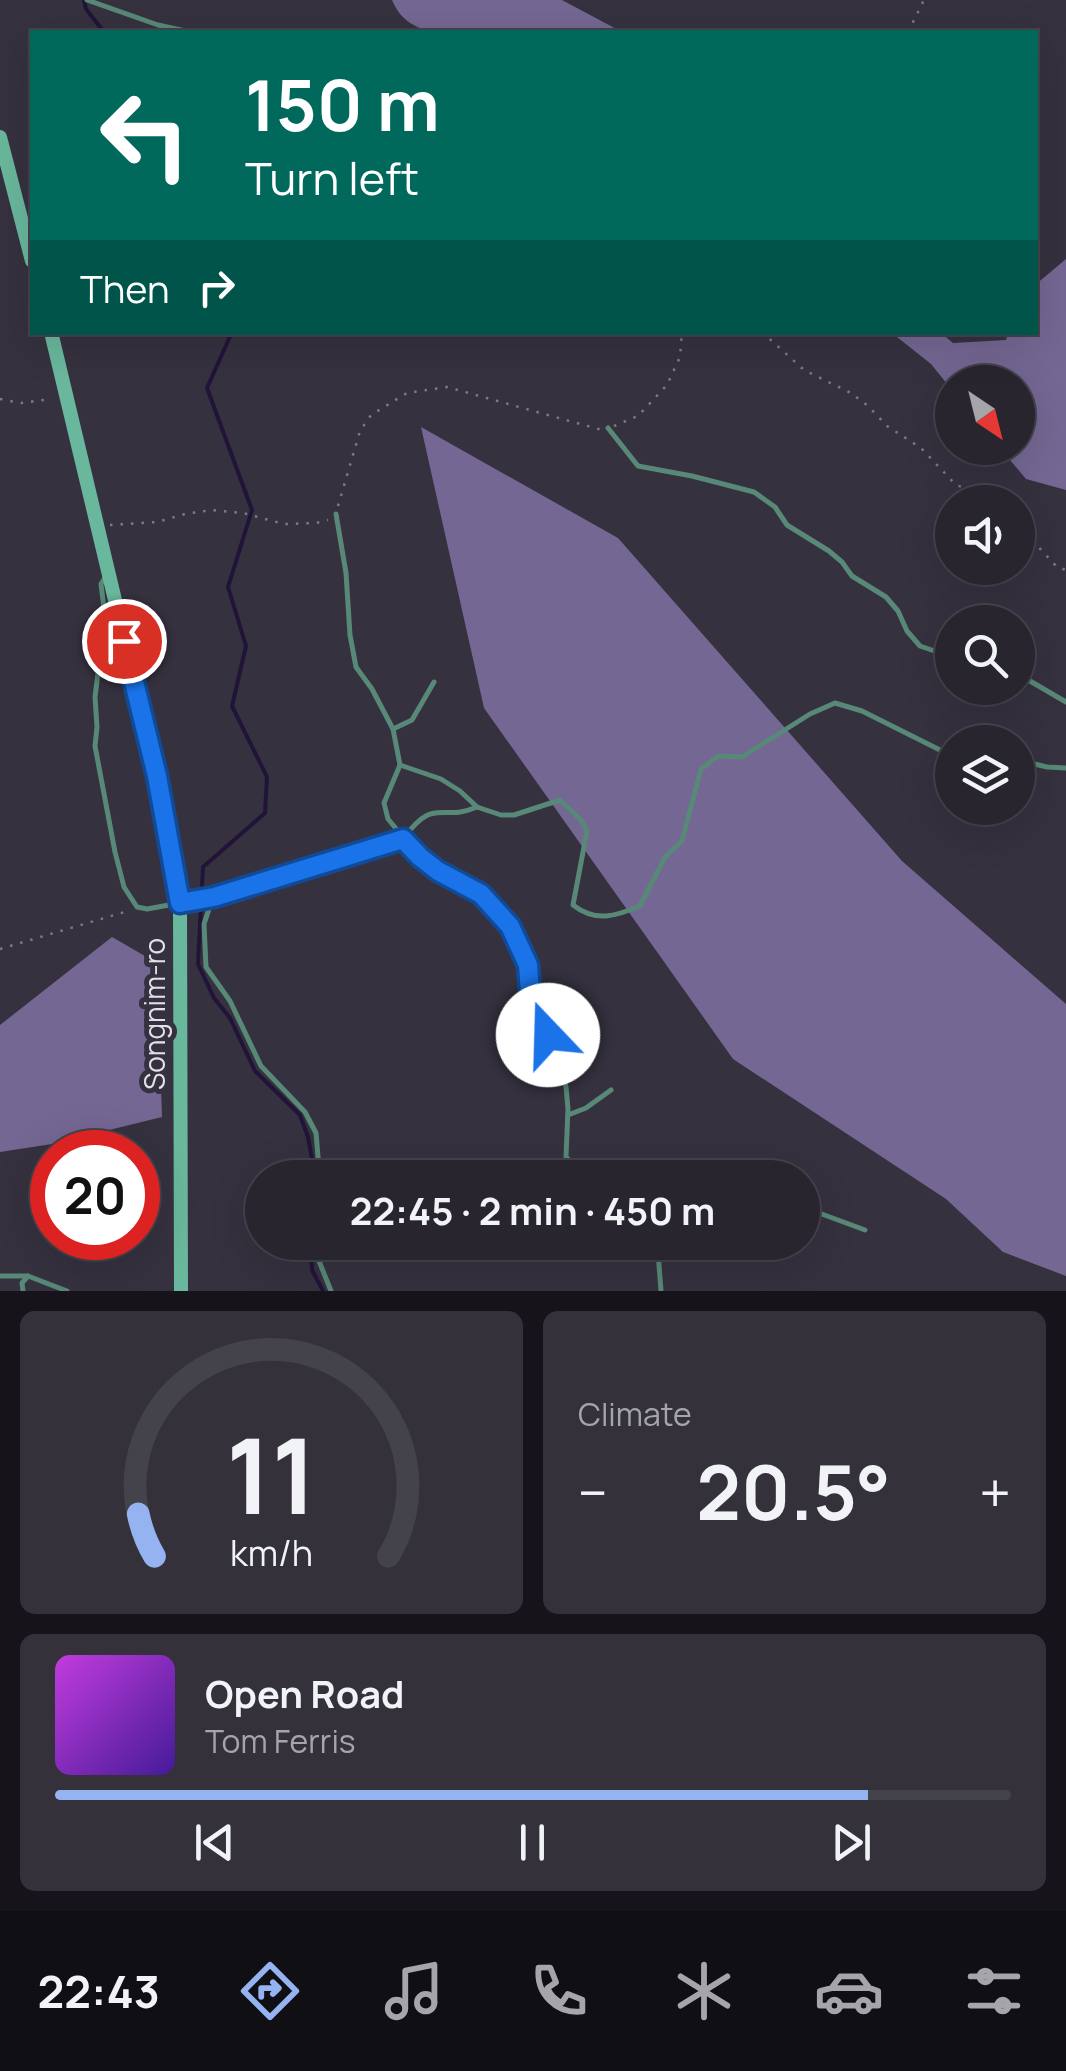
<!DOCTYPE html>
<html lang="en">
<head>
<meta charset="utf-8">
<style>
	body { margin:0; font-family:Manrope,sans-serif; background:#34313b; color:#f1f3f6; height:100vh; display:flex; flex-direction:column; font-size:38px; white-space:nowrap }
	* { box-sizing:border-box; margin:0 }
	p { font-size:32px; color:#a5a5aa }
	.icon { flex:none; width:55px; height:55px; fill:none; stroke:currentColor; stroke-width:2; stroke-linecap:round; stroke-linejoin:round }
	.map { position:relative; height:1291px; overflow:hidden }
	.side { display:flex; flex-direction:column; gap:20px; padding:20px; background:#16141a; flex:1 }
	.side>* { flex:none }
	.hud { position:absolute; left:30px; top:30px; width:1008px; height:305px; border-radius:0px; box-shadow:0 10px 40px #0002,0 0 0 2px #44424b; background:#00695c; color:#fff; overflow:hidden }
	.needle { width:65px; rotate:145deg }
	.fabs { position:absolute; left:935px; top:365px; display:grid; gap:20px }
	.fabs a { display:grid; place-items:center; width:100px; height:100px; border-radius:50%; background:#28252f; box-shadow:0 10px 40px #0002,0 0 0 2px #44424b; font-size:50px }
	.speed { position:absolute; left:30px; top:1130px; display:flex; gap:20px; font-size:50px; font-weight:700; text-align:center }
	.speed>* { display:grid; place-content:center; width:130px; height:130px; border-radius:50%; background:#28252f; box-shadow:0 10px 40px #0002,0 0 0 2px #44424b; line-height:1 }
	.speed .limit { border:15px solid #d22; background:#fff; color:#111 }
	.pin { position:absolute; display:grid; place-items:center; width:85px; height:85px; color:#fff; margin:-42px; border:5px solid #fff; border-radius:50%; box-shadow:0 2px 10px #0007 }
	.me { position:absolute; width:110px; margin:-55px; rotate:339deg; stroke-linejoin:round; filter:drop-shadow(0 0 8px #0008) }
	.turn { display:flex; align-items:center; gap:35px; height:210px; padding:0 50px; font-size:45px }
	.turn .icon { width:130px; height:130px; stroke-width:2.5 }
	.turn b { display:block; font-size:70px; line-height:85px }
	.then { display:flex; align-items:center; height:95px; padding:0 50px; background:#0003; gap:20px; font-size:38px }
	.big { font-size:75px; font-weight:700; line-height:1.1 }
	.side .card { flex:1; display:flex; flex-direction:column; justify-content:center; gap:15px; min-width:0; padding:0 35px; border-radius:15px; background:#34313b }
	.side .dial { align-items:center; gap:0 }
	.dial svg { height:260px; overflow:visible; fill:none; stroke:#44424b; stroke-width:7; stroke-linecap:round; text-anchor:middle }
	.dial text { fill:#f1f3f6; stroke:none }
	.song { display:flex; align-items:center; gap:30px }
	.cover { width:120px; height:120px; border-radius:15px; background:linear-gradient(135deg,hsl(290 70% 55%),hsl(260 70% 35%)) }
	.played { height:10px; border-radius:5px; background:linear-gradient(90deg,#95b2f1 85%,#44424b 85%) }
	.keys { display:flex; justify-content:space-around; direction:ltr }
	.heat { display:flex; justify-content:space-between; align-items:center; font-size:55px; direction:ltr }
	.side .tiles { flex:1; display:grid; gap:20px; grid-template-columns:1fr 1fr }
	.card:last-child { grid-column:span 2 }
	.trip { position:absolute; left:245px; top:1160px; width:575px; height:100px; border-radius:50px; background:#28252f; box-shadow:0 10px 40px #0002,0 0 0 2px #44424b; font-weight:700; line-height:100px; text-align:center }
	.tab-bar { display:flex; height:160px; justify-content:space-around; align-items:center; background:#100f13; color:#a5a5aa }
	.tab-bar .icon { width:70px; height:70px }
	.tab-bar .current { color:#95b2f1 }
	.tab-bar b { font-size:45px; color:#f1f3f6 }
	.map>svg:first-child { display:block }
</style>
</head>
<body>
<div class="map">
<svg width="1066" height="1291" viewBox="0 0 1066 1291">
	<rect width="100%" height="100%" fill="#35313f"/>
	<g fill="#746793">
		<path d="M 392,0 L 562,0 L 622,32 L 431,32 C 412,26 400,19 392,0 Z"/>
		<polygon points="1066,259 1066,490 1026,479 1000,448 1018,448 1018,382 952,382 952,390 931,364 892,333 941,333 953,343 1006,340 1008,333 1035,332 1035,285"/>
		<polygon points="421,427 618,538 902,861 1066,1004 1066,1276 1003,1252 946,1199 733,1059 484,708"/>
		<polygon points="112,937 157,963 162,1117 52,1144 0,1152 0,1025"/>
	</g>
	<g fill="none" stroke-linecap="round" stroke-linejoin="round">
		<g stroke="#221439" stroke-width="4">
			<polyline points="84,0 86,9 104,32"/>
			<polyline points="232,332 207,388 252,510 228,587 246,646 232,706 267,777 265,813 203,867 198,964 214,998 230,1018 255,1071 300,1115 308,1137 312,1159 312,1178"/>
			<polyline points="311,1242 312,1270 323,1291"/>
		</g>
		<g stroke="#7d7986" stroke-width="2.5" stroke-dasharray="2.5 8" stroke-linecap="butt">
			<polyline points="908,32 924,0"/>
			<polyline points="762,332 804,370 851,393 868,406 887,426 921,448 956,485 989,496 997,502"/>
			<polyline points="0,399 21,403 51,399"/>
			<polyline points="614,426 638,416 667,385 680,357 682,332"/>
			<polyline points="338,506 360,431 371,415 407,393 447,387 602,430"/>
			<polyline points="110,525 157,522 185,514 212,510 243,513 284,524 316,523 328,520"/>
			<polyline points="1018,525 1057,567 1066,570"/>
			<polyline points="0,949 128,911"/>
		</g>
		<g stroke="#588877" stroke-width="5">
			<polyline points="87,0 158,25 190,32"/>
			<polyline points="608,428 638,466 692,476 754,492 775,507 787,525 829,551 842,562 852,576 886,597 898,611 907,631 920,646 952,657"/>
			<polyline points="336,514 346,573 350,635 356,667 372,689 393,729 400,765 441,779 460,791 477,807"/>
			<path d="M 106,576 L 101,584 L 105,617 L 95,697 L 97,727 L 95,746 L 115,852 L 124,887 L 137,907 L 147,909 L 213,897 L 403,839 C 435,795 440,823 477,807 L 501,815 L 514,815 L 560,800 L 581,820 L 587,831 L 573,905 C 596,923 616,916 640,906 L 665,857 L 682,841 L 701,769 L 718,756 L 742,757 L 810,714 L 835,703 L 862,711 L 946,753 L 952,752"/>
			<polyline points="1018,674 1066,702"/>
			<polyline points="393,729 412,720 434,682"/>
			<polyline points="1018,760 1047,767 1066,768"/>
			<polyline points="400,765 384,803 388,819 420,857 438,871 481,894 497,909 510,926 520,945 528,965 530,992 559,1062 566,1087 568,1109 566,1157 584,1178"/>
			<polyline points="213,897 204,924 206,967 230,1001 261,1066 305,1112 316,1133 319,1168 317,1178"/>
			<polyline points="568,1115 586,1108 611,1090"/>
			<polyline points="759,1162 772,1178"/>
			<polyline points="802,1211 819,1213 865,1230"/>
			<polyline points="317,1242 317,1256 331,1291"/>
			<polyline points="644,1242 658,1252 661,1291"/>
			<polyline points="658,1252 664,1242"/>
			<polyline points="0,1276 28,1276 67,1291"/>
			<polyline points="23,1291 22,1283 28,1276"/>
		</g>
		<g stroke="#69b79c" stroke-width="14">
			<polyline points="0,137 32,261"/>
			<polyline points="51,332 157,776 180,903 181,1291"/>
		</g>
	</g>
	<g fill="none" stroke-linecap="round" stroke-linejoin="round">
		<defs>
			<polyline id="route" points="124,641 157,776 180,903 214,897 403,839 420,857 438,871 481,894 510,926 528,965 530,992 548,1035"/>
		</defs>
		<use href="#route" stroke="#114b97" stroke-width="25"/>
		<use href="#route" stroke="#1a73e8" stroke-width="18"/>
	</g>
	<g text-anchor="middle" stroke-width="10" stroke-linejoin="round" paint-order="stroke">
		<g font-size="28" fill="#e3e0ea" stroke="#35313f">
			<text transform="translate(155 1014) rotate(-90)" y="10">Songnim-ro</text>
		</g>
	</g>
</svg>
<div class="fabs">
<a><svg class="needle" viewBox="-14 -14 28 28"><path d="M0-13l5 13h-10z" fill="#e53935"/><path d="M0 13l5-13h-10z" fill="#a5a5aa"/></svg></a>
<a><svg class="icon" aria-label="sound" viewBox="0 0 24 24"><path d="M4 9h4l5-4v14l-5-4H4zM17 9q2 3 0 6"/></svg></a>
<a><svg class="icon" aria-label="search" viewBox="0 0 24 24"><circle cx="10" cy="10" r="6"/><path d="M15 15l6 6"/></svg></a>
<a><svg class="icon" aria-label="layers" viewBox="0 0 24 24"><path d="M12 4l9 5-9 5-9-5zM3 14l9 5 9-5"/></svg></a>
</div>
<div class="speed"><div class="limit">20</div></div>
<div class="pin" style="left:124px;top:641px;background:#d93025"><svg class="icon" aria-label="arrive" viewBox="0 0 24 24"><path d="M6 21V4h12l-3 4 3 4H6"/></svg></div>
<svg class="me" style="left:548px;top:1035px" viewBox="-20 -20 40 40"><circle r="19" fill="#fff"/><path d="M0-13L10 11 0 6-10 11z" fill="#1a73e8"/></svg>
<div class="trip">22:45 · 2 min · 450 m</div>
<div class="hud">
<div class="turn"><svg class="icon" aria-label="left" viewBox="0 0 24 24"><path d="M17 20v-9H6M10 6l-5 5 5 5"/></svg><div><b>150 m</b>Turn left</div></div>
<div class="then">Then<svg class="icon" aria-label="right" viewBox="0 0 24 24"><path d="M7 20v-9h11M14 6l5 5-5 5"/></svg></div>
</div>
</div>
<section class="side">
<div class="tiles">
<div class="card dial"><svg viewBox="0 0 100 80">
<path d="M14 69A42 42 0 1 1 86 69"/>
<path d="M14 69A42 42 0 0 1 9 56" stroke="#95b2f1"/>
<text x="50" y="56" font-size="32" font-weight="700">11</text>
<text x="50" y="72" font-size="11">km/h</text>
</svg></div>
<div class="card"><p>Climate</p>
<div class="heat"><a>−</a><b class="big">20.5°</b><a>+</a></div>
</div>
<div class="card">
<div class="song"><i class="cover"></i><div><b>Open Road</b><p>Tom Ferris</p></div></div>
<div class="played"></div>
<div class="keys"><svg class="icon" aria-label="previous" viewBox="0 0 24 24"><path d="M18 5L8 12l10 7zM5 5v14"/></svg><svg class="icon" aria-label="pause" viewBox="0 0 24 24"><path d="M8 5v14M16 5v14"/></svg><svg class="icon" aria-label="next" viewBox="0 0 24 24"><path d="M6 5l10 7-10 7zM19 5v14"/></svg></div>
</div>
</div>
</section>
<nav class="tab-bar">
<b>22:43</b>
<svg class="icon current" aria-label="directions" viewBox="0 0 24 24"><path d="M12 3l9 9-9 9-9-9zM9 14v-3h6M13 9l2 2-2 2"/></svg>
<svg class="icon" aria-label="music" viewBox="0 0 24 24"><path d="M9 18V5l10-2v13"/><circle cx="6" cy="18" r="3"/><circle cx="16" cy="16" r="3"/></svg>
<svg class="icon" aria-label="phone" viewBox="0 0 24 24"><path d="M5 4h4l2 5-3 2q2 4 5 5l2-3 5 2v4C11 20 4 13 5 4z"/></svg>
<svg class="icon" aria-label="climate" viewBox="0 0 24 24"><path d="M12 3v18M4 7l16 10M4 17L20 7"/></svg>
<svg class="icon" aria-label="car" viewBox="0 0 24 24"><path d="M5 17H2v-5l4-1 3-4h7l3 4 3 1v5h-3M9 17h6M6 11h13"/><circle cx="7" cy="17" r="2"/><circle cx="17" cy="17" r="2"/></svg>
<svg class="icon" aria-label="filters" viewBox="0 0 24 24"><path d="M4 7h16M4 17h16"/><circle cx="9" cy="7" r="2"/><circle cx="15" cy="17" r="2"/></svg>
</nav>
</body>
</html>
